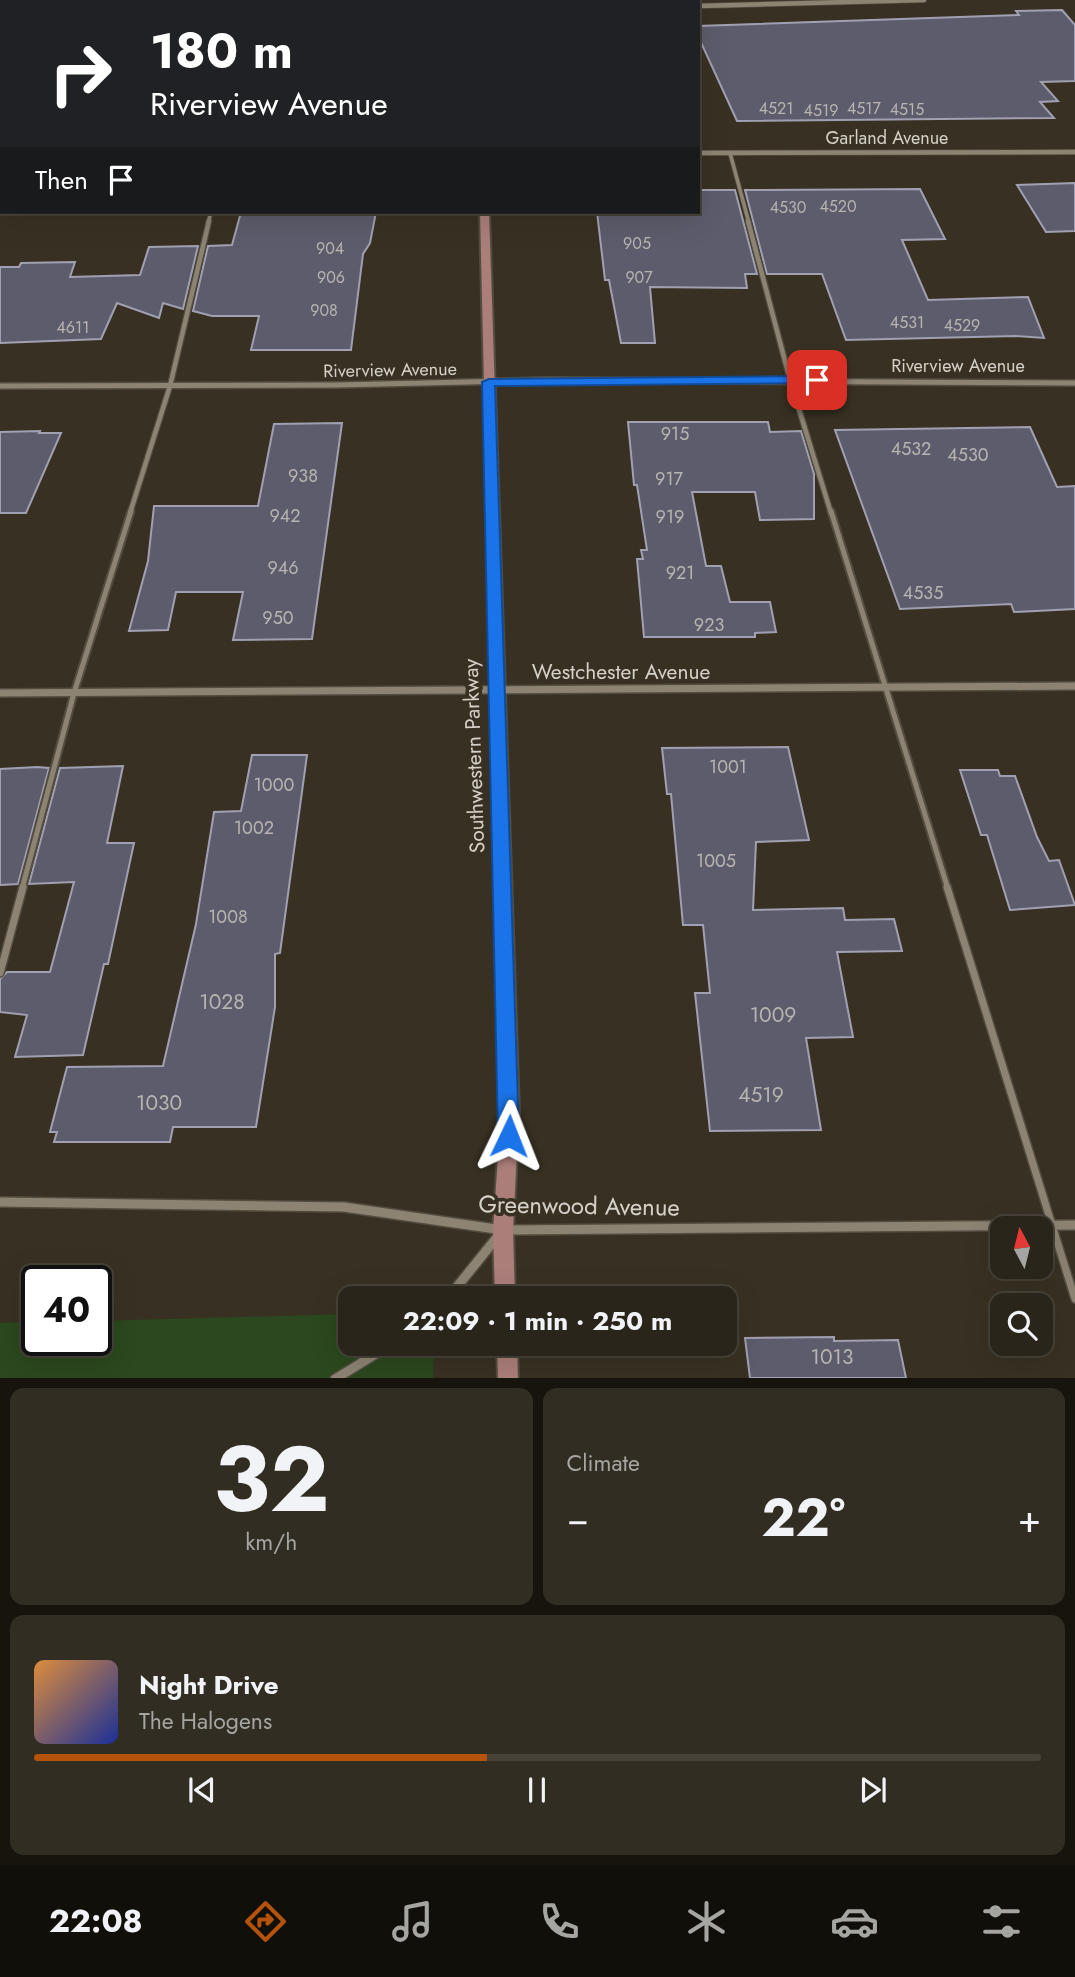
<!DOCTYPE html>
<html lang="en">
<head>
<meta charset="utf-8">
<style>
	body { margin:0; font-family:Jost,sans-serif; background:#322d23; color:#f1f3f6; height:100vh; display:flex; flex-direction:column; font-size:26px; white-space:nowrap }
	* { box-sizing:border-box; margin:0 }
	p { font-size:23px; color:#a5a5a2 }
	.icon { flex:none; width:38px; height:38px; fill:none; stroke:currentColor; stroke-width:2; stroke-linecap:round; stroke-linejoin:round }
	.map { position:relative; height:1378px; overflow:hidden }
	.side { display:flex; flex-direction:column; gap:10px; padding:10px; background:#17140e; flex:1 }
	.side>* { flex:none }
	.hud { position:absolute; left:0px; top:0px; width:700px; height:214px; box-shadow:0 7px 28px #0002,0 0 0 2px #464239; background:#202124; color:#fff; overflow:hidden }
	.needle { width:46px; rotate:353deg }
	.controls { position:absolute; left:990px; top:1216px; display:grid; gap:14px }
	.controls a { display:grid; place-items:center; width:63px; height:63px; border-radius:14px; background:#2a251a; box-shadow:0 7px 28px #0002,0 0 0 2px #464239; font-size:35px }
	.speed { position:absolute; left:21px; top:1265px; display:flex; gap:14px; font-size:35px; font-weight:700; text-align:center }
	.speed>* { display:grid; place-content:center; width:91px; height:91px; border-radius:50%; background:#2a251a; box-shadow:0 7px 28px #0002,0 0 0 2px #464239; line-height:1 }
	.speed .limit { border:4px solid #111; border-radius:10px; background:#fff; color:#111 }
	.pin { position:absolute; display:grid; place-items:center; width:60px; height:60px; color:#fff; margin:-30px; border-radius:14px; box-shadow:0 4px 10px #0006 }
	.me { position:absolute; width:77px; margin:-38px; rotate:2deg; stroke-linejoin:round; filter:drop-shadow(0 0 5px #0008) }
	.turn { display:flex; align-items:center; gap:24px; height:147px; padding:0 35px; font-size:32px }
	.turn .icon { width:91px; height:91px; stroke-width:2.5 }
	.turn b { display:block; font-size:49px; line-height:60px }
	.then { display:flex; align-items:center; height:66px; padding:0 35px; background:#0003; gap:14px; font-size:26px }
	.big { font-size:52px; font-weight:700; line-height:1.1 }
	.side .tile { flex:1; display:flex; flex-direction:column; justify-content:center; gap:10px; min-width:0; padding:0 24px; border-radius:14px; background:#322d23 }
	.side .dial { align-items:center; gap:0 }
	.dial b { font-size:91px; line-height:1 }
	.song { display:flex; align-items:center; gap:21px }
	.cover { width:84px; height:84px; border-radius:10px; background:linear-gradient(135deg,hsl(30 70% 55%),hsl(230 70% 35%)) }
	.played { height:7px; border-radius:4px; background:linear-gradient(90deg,#b45309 45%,#464239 45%) }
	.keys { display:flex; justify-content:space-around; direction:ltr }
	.heat { display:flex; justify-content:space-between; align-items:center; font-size:38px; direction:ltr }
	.side .tiles { flex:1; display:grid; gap:10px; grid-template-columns:1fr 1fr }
	.tile:last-child { grid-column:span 2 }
	.trip { position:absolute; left:338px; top:1286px; width:399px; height:70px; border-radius:14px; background:#2a251a; box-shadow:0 7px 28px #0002,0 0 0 2px #464239; font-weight:700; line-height:70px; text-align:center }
	.menu { display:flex; height:112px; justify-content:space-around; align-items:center; background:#110f0a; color:#a5a5a2 }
	.menu .icon { width:49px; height:49px }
	.menu .current { color:#b45309 }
	.menu b { font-size:32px; color:#f1f3f6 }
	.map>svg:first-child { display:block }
</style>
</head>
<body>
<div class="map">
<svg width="1075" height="1379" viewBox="0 0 1075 1379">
	<rect width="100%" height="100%" fill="#383123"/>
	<polygon fill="#2b481e" points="350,1314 350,1344 434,1344 433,1378 0,1378 0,1323 37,1322 37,1340 96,1340 96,1321"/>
	<g fill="#5d5c6c" stroke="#a1a0b2" stroke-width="2">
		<polygon points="1062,10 1075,25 1075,81 1041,82 1058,101 1040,102 1054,118 737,121 698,36 698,26 1019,15 1016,11"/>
		<polygon points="1075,183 1075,231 1046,232 1017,185"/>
		<polygon points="920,189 945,239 902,240 928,300 1028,297 1044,338 1016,336 846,340 822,274 767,274 745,190"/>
		<polygon points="698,190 735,190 757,274 745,274 747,288 650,287 655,343 621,343 609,280 605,280 597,212 698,212"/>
		<polygon points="241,212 376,212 370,243 363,254 351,350 251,350 259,316 212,316 193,311 208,246 232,245"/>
		<polygon points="198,246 183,309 163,303 159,318 117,303 101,339 0,343 0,267 19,267 21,263 75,262 70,277 140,275 149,247"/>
		<polygon points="628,422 768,422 770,432 801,431 814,474 814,519 760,520 755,492 692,492 706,566 721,566 730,602 770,602 776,632 755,633 755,637 644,637 637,559 643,559 641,550 647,550 637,485 634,485"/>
		<polygon points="342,423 312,639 233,640 243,592 176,592 168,630 129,631 148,561 154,506 258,506 274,424"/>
		<polygon points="1030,427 1057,487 1075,486 1075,609 1014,612 1011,604 900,609 835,430"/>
		<polygon points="40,431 39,433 61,433 26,513 0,513 0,432"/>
		<polygon points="788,747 809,840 756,842 753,910 843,908 845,920 894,919 902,951 837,952 853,1037 806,1038 821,1130 710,1131 695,993 710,993 703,925 683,925 671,794 667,794 662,748"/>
		<polygon points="252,755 307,755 280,953 275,954 275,1007 256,1127 173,1127 170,1142 54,1142 57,1132 50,1132 67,1067 163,1066 196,924 214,812 241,811"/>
		<polygon points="123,766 107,843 134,843 108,964 104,964 83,1055 15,1057 27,1015 0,1012 0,979 7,972 50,972 74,882 29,884 60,768"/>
		<polygon points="37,767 49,768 18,884 0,885 0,769"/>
		<polygon points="960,770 998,770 1000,776 1015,776 1037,837 1049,861 1059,860 1075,905 1010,910 987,835 981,835"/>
		<polygon points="834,1337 834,1341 898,1340 906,1378 750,1378 745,1338"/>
	</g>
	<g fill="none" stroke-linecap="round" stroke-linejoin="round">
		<defs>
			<g id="lane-far3">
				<polyline points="730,153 749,223"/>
				<polyline points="208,223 211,212"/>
			</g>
			<g id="lane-far2">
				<polyline points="748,221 790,380 831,513"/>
				<polyline points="130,513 170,386 209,221"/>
			</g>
			<g id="lane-far1">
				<polyline points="831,511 948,889"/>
				<polyline points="22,889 74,693 131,511"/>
			</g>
			<g id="lane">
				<polyline points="947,887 1075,1299"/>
				<polyline points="0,973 23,887"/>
			</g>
			<g id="street-far3">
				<polyline points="698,6 924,0"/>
				<polyline points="698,153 1075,152"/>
			</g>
			<polyline id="street-far2" points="0,386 337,385 548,380 1075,383"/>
			<polyline id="street-far1" points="0,693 1075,686"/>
			<g id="street">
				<polyline points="0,1202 344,1207 503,1230 1075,1225"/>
				<polyline points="448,1298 498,1236"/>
				<polyline points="335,1379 392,1344"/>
			</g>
			<g id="secondary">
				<rect x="476" y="0" width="8" height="2"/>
				<polygon points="480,212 489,212 519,1112 513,1230 515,1298 495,1298 493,1230 501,1112"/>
				<polygon points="497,1344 517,1344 518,1379 498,1379"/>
			</g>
		</defs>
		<use href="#lane-far3" stroke="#534d40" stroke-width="5"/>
		<use href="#lane-far2" stroke="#534d40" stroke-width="7"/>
		<use href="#lane-far1" stroke="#534d40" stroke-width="9"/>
		<use href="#lane" stroke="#534d40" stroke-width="10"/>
		<use href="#street-far3" stroke="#534d40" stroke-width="6"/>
		<use href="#street-far2" stroke="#534d40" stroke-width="8"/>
		<use href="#street-far1" stroke="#534d40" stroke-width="10"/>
		<use href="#street" stroke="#534d40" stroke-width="12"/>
		<use href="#secondary" stroke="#534d40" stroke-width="4"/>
		<use href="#lane-far3" stroke="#8c8373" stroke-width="3.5"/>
		<use href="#lane-far2" stroke="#8c8373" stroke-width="4.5"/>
		<use href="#lane-far1" stroke="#8c8373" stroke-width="5"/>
		<use href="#lane" stroke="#8c8373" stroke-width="7"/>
		<use href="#street-far3" stroke="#8c8373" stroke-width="4.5"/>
		<use href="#street-far2" stroke="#8c8373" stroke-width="5"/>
		<use href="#street-far1" stroke="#8c8373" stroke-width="7"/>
		<use href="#street" stroke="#8c8373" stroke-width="9"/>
		<use href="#secondary" fill="#ab7e7a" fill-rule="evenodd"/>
	</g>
	<polygon fill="#1a73e8" stroke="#114b97" stroke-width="2" points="817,376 821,377 821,383 495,386 519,1136 516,1143 509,1145 502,1143 498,1136 482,382 489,379"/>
	<g text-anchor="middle" stroke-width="7" stroke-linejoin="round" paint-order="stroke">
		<g font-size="16" fill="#b7b4b1">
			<text x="776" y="114">4521</text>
			<text x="864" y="114">4517</text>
			<text x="907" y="115">4515</text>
			<text x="821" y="116">4519</text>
			<text x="838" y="212">4520</text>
			<text x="788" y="213">4530</text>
			<text x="637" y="249">905</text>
			<text x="330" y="254">904</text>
			<text x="331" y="283">906</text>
			<text x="639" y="283">907</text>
			<text x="324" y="316">908</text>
			<text x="907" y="328">4531</text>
			<text x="962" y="331">4529</text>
			<text x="73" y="333">4611</text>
		</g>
		<g font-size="18" fill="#d5d1c8" stroke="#383123">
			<text x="887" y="144">Garland Avenue</text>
			<text x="958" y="372">Riverview Avenue</text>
			<text transform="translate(390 370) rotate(-1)" y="6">Riverview Avenue</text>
		</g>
		<g font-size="18" fill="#b7b4b1">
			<text x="675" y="440">915</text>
			<text x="911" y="455">4532</text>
			<text x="968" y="461">4530</text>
			<text x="303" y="482">938</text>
			<text x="669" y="485">917</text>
			<text x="285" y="522">942</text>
			<text x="670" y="523">919</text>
			<text x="283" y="574">946</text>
			<text x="680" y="579">921</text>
			<text x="923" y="599">4535</text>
			<text x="278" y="624">950</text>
			<text x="709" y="631">923</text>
			<text x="728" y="773">1001</text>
			<text x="274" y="791">1000</text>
			<text x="254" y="834">1002</text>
			<text x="716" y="867">1005</text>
			<text x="228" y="923">1008</text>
		</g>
		<g font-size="21" fill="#d5d1c8" stroke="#383123">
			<text x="621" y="679">Westchester Avenue</text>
			<text transform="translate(474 756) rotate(-92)" y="7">Southwestern Parkway</text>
		</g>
		<g font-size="21" fill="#b7b4b1">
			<text x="222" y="1009">1028</text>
			<text x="773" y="1022">1009</text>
			<text x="761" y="1102">4519</text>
			<text x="159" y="1110">1030</text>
			<text x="832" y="1364">1013</text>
		</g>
		<g font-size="24" fill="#d5d1c8" stroke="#383123">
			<text transform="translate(579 1206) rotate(1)" y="8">Greenwood Avenue</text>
		</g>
	</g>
</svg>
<div class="controls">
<a><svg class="needle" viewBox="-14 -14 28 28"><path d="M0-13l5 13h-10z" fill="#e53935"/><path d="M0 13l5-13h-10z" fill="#a5a5a2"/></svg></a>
<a><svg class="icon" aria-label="search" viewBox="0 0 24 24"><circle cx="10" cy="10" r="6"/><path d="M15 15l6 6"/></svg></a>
</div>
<div class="speed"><div class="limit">40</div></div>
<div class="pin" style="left:817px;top:380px;background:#d93025"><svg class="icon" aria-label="arrive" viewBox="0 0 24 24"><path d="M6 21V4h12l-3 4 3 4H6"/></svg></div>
<svg class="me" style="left:509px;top:1136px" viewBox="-20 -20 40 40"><path d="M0-17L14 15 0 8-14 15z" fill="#1a73e8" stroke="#fff" stroke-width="4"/></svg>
<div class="trip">22:09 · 1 min · 250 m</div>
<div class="hud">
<div class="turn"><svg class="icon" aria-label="right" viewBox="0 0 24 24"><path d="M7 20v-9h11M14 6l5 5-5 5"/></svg><div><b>180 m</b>Riverview Avenue</div></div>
<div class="then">Then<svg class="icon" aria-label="arrive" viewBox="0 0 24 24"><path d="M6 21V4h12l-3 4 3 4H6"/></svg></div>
</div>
</div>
<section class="side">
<div class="tiles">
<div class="tile dial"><b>32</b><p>km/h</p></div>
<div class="tile"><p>Climate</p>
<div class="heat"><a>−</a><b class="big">22°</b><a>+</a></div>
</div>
<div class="tile">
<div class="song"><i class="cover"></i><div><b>Night Drive</b><p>The Halogens</p></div></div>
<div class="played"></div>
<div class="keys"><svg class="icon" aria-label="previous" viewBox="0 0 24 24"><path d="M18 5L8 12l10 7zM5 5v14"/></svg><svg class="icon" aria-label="pause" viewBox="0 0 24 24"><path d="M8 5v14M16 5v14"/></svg><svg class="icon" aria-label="next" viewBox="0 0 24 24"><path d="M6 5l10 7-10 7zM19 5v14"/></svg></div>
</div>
</div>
</section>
<nav class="menu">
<b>22:08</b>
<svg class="icon current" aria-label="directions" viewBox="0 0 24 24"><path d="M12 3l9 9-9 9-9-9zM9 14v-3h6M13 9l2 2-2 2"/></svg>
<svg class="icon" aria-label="music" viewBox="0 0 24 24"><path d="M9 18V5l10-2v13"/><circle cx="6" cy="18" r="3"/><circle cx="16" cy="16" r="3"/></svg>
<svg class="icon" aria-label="phone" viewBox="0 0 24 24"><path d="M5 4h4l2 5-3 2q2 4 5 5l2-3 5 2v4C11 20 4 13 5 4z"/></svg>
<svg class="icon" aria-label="climate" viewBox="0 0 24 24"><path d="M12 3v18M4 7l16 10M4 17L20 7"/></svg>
<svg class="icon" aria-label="car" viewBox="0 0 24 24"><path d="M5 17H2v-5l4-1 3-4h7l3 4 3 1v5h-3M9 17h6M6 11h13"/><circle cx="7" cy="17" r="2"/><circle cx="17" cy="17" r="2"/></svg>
<svg class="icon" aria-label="filters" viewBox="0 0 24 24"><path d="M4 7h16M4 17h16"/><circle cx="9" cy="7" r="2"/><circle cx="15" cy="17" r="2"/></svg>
</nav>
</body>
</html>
